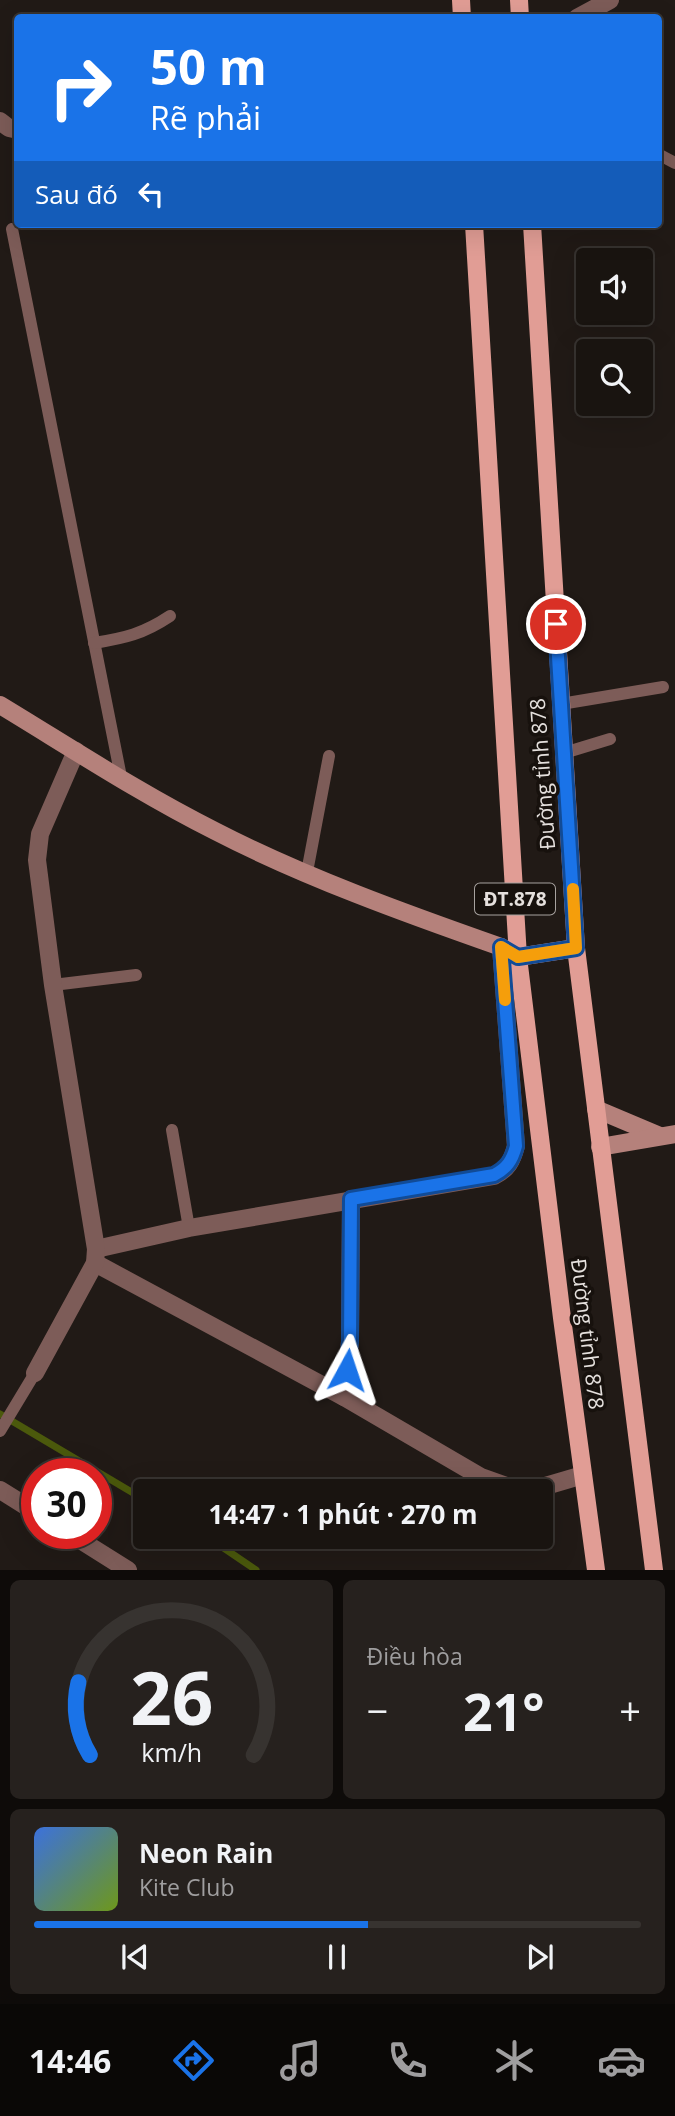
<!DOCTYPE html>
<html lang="vi">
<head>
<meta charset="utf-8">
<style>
	body { margin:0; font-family:"Open Sans",sans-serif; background:#26211e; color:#f1f3f6; height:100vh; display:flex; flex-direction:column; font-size:26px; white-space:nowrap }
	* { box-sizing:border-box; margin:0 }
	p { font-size:23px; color:#9f9e9f }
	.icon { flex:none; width:38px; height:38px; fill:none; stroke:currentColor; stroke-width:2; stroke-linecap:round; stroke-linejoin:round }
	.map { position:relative; height:1570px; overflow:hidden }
	.drawer { display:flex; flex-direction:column; gap:10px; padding:10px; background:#0e0b09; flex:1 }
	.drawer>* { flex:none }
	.guide { position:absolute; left:14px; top:14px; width:648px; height:214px; border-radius:7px; box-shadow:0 7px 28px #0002,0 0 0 2px #373330; background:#1a73e8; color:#fff; overflow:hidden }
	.tools { position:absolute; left:576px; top:248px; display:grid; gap:14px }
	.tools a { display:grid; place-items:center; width:77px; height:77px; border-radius:7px; background:#191410; box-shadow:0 7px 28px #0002,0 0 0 2px #373330; font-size:35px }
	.speed { position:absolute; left:21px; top:1458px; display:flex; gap:14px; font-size:35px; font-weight:700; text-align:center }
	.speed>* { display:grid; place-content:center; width:91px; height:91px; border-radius:50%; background:#191410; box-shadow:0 7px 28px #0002,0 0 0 2px #373330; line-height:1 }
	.speed .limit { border:10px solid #d22; background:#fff; color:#111 }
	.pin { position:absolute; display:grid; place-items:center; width:60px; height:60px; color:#fff; margin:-30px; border:4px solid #fff; border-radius:50%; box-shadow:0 2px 7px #0007 }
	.me { position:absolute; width:77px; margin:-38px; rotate:5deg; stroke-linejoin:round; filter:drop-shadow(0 0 5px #0008) }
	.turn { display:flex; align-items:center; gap:24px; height:147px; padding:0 21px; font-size:32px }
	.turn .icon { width:91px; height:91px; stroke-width:2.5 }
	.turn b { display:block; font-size:49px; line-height:60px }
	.then { display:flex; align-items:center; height:66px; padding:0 21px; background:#0003; gap:14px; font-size:26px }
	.big { font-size:52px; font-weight:700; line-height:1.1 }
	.drawer .widget { flex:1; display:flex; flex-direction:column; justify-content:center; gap:10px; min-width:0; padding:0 24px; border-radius:10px; background:#26211e }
	.drawer .dial { align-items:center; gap:0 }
	.dial svg { height:182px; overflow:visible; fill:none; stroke:#373330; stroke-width:7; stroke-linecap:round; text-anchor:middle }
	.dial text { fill:#f1f3f6; stroke:none }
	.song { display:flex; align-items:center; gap:21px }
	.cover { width:84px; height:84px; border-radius:10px; background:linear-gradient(135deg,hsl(220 70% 55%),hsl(80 70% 35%)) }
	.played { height:7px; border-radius:4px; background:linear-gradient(90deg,#1a73e8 55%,#373330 55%) }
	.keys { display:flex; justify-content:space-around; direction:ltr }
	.heat { display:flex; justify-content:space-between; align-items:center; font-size:38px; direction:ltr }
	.drawer .tiles { flex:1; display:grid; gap:10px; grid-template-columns:1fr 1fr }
	.widget:last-child { grid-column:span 2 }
	.trip { position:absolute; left:133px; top:1479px; width:420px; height:70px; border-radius:7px; background:#191410; box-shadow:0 7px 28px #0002,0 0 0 2px #373330; font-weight:700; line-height:70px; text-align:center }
	.tab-bar { display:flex; height:112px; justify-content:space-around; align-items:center; background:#0a0806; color:#9f9e9f }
	.tab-bar .icon { width:49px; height:49px }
	.tab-bar .on { color:#1a73e8 }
	.tab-bar b { font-size:32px; color:#f1f3f6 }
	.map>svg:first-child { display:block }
</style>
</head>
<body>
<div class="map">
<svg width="675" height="1570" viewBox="0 0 675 1570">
	<rect width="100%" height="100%" fill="#211a16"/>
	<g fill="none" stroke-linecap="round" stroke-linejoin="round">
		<g stroke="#4b590c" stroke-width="7">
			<polyline points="0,1414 145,1500"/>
			<polyline points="206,1536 256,1570"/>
		</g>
		<g stroke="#7d5c58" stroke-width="12">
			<polyline points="658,154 675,163"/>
			<polyline points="12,229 121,777"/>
			<path d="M 94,643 C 125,638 143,634 170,616"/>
			<polyline points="561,704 663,687"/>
			<polyline points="564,753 610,739"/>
			<polyline points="307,872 329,756"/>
			<polyline points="53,985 136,975"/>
			<polyline points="172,1130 189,1228"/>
			<polyline points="0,1431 35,1373"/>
		</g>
		<g stroke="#7d5c58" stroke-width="18">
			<polyline points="577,18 610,0"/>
			<polyline points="0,121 9,128 18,130"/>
			<polyline points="351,1199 350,1342 344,1397 481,1477 512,1488 532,1490 583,1475"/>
			<path d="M 96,1249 L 189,1228 L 494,1176 C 508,1169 512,1161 516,1146 L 501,947"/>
			<polyline points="95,1263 344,1397"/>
			<polyline points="35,1373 95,1263 96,1249 53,985 37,860 40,834 76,751"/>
			<polyline points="0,1490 37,1513"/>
			<polyline points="69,1533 128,1570"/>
		</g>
		<g stroke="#b5817b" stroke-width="18">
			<path d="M 0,705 C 71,748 141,794 215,831 C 304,877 407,914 501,947 L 518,957"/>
			<polyline points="596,1109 660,1136"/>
			<polyline points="600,1147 675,1134"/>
		</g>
		<g stroke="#e19d95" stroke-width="18">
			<polyline points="461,0 462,18"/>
			<polyline points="519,0 520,18"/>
			<polyline points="474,224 518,957 562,1318 596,1570"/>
			<polyline points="532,224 576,948 654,1570"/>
			<polyline points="518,957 576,948"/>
		</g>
	</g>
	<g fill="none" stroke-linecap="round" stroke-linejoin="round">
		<defs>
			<path id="route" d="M 347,1370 L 350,1342 L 351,1199 L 494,1175 C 507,1168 512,1161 516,1146 L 501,947 L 518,957 L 576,948 L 556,624"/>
		</defs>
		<use href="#route" stroke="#114b97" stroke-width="18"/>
		<use href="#route" stroke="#1a73e8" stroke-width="12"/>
		<polyline stroke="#f59e0b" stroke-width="12" points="505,1000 501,947 518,957 576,948 573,889"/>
	</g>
	<g text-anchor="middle" stroke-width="7" stroke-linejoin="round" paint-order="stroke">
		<rect fill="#17110d" stroke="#a7a29f" stroke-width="2" x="475" y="883.5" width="80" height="31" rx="5"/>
		<g font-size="19" font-weight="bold" fill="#e5e0dd">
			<text x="515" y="906">ĐT.878</text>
		</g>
		<g font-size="21" fill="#e5e0dd" stroke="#17110d">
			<text transform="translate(543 774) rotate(-94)" y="7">Đường tỉnh 878</text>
			<text transform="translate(587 1334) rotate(83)" y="7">Đường tỉnh 878</text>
		</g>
	</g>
</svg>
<div class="tools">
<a><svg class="icon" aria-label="sound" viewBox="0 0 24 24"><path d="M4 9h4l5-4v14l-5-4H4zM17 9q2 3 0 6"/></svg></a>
<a><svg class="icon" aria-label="search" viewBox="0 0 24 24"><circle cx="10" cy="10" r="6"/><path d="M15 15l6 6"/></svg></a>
</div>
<div class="speed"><div class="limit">30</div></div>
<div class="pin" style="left:556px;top:624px;background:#d93025"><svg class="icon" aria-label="arrive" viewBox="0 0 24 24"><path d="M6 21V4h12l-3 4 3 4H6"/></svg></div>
<svg class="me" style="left:347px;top:1370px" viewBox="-20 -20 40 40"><path d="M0-17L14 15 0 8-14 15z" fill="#1a73e8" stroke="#fff" stroke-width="4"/></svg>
<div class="trip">14:47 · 1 phút · 270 m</div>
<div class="guide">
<div class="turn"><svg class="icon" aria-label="right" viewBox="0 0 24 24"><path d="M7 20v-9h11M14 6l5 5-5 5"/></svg><div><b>50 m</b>Rẽ phải</div></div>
<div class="then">Sau đó<svg class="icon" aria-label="left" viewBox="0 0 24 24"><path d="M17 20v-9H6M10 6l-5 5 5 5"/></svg></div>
</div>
</div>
<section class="drawer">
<div class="tiles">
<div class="widget dial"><svg viewBox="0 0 100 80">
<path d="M14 69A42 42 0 1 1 86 69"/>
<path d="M14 69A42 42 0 0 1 9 37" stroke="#1a73e8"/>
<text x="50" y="56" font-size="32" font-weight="700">26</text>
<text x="50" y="72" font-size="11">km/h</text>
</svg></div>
<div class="widget"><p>Điều hòa</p>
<div class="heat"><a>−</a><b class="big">21°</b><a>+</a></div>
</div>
<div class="widget">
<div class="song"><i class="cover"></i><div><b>Neon Rain</b><p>Kite Club</p></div></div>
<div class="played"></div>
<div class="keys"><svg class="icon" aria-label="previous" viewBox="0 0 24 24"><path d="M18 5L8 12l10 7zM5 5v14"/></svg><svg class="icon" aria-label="pause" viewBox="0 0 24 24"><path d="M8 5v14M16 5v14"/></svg><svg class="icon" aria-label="next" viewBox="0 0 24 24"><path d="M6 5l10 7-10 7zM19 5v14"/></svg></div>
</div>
</div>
</section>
<nav class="tab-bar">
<b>14:46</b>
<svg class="icon on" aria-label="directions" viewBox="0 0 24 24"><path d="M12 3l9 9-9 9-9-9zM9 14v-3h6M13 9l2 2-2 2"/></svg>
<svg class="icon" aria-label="music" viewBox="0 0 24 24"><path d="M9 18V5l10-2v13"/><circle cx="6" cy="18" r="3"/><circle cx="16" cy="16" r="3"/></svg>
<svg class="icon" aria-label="phone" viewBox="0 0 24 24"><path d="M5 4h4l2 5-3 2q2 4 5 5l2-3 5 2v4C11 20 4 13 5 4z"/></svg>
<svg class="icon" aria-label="climate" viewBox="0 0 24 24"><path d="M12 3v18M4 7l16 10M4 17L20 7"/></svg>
<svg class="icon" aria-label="car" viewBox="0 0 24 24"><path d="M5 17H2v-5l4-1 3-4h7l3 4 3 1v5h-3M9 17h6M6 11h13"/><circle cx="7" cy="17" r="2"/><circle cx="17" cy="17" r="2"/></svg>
</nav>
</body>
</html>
